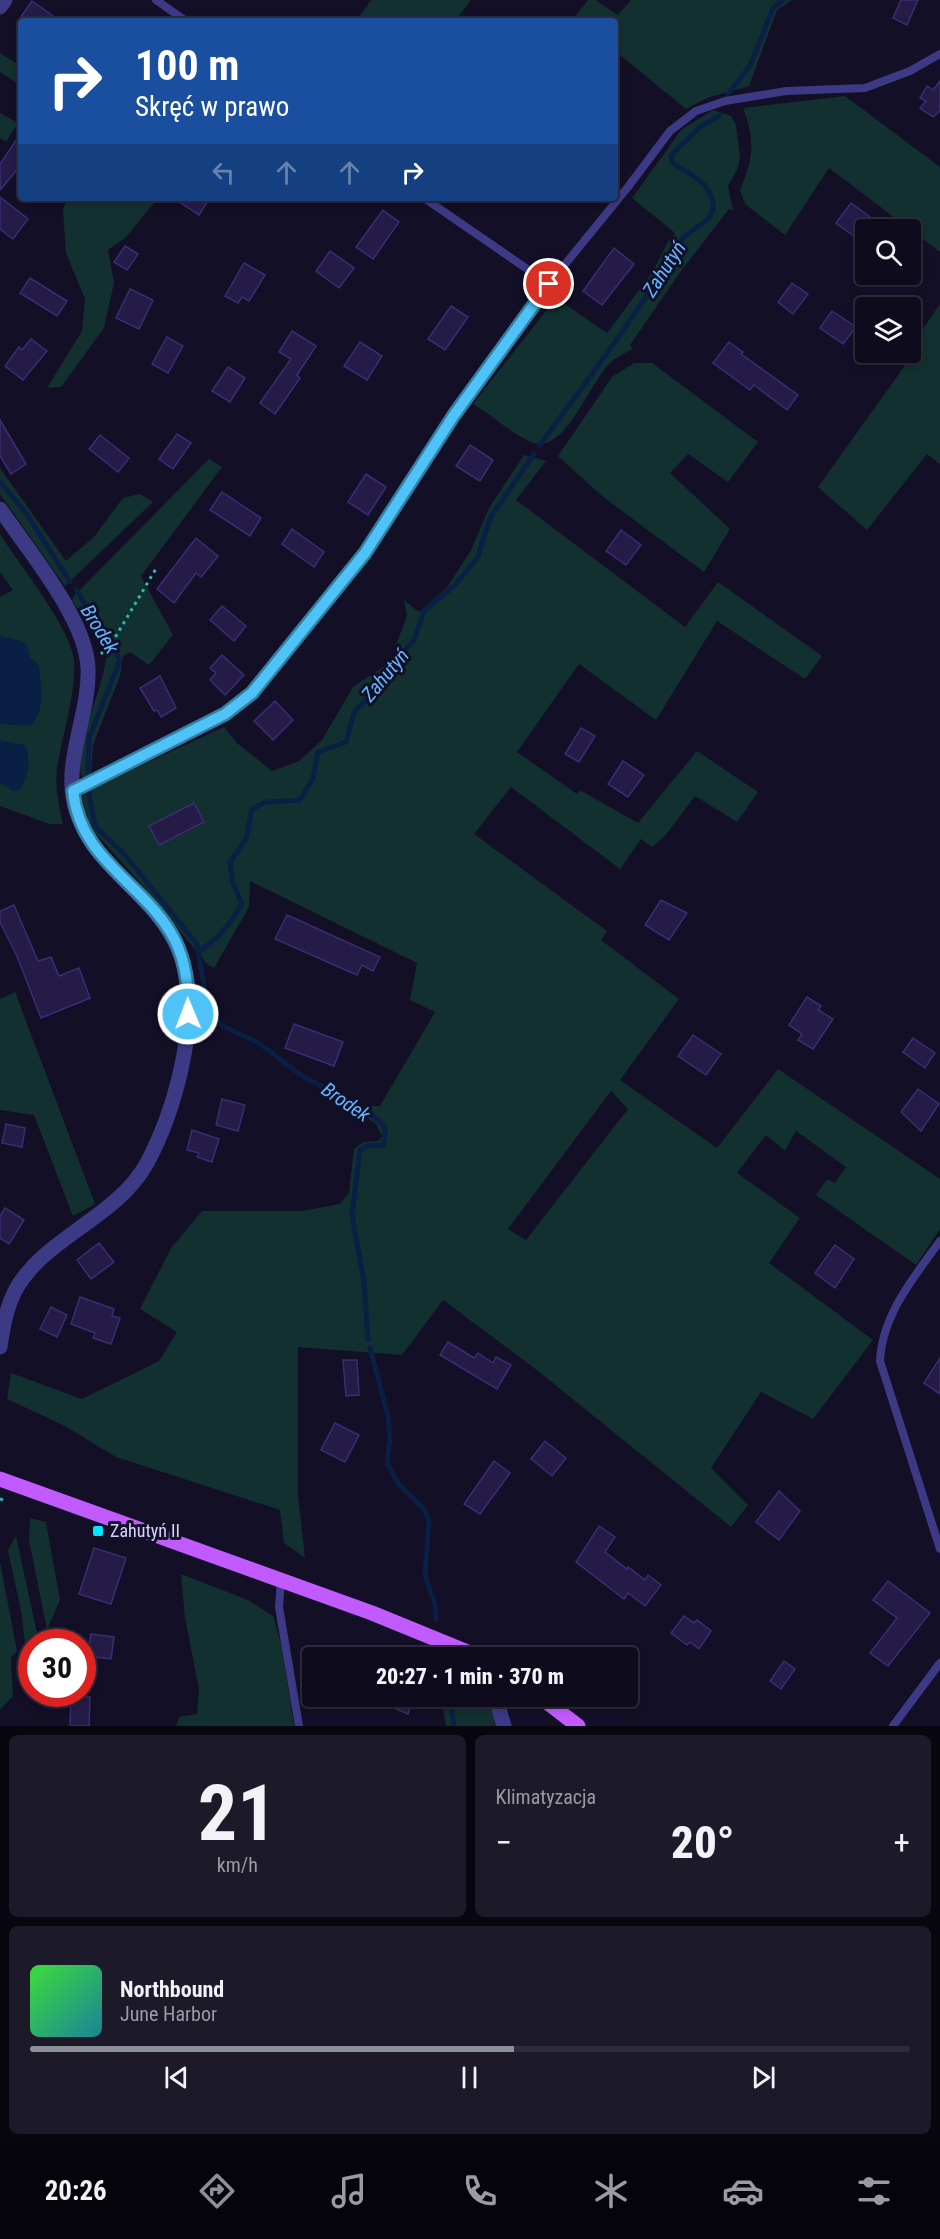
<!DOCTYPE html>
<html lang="pl">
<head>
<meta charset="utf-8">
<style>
	body { margin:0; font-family:"Roboto Condensed",sans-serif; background:#1c1929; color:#f1f3f6; height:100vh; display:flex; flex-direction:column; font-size:22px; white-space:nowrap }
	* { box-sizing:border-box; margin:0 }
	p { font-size:20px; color:#9b9ba3 }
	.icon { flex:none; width:33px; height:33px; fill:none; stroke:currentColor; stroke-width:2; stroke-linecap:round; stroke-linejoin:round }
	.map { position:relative; height:1726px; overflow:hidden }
	.side { display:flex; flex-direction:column; gap:9px; padding:9px; background:#08060f; flex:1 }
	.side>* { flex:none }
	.hud { position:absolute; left:18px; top:18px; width:600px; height:183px; border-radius:6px; box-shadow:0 3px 9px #0003,0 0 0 2px #2e2b3b; background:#1a4fa0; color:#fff; overflow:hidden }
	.tools { position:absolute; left:855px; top:219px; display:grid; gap:12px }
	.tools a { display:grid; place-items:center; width:66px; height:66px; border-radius:6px; background:#0e0b1c; box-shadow:0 3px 9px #0003,0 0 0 2px #2e2b3b; font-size:30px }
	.speed { position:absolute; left:18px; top:1629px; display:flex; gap:12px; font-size:30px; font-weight:700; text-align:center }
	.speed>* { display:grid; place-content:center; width:78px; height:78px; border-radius:50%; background:#0e0b1c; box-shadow:0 3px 9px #0003,0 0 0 2px #2e2b3b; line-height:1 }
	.speed .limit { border:9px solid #d22; background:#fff; color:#111 }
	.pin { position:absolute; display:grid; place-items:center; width:51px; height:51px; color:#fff; margin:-26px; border:3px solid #fff; border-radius:50%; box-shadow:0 2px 6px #0007 }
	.me { position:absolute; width:66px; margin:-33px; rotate:359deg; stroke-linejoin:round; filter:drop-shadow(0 0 4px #0008) }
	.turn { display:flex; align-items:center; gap:21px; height:126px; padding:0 18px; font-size:27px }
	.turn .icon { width:78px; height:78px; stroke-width:2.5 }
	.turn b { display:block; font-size:42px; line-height:51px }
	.lanes { display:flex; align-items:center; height:57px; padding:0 18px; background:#0003; justify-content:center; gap:30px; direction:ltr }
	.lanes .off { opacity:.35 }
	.big { font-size:45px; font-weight:800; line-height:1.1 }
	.side .tile { flex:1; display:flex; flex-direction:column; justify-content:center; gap:9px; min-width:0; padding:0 21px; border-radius:9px; background:#1c1929 }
	.side .dial { align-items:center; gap:0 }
	.dial b { font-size:78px; line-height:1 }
	.song { display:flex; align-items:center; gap:18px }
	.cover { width:72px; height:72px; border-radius:9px; background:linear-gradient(135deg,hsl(120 70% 55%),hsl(190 70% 35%)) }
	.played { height:6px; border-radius:3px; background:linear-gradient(90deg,#8c9099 55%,#2e2b3b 55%) }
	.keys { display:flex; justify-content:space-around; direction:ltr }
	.heat { display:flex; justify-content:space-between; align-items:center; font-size:33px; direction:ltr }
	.side .tiles { flex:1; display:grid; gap:9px; grid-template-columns:1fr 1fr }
	.tile:last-child { grid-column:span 2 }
	.trip { position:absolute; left:302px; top:1647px; width:336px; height:60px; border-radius:6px; background:#0e0b1c; box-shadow:0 3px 9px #0003,0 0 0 2px #2e2b3b; font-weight:800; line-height:60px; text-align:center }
	.tab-bar { display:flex; height:96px; justify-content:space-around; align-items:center; background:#06040b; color:#9b9ba3 }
	.tab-bar .icon { width:42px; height:42px }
	.tab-bar .active { color:#8c9099 }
	.tab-bar b { font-size:27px; color:#f1f3f6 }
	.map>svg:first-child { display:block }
</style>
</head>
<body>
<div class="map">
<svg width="940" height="1726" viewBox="0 0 940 1726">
	<rect width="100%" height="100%" fill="#130f26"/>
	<g fill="#12302f" fill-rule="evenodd">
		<polygon points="371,0 471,0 455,21 362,21 358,19"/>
		<polygon points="588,0 595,0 618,15 631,0 792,0 777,10 749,86 707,98 686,109 615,51 615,21 572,21"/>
		<polygon points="0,53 21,66 21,86 0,72"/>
		<path d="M 845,96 L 940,167 L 940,252 L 829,168 L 785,235 L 745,204 L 740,190 C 754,158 755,140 743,108 Z"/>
		<path d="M 713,110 L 731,116 L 736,125 L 740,156 L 738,168 L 728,186 L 733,211 L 729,209 L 681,271 L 630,345 L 633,349 C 625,353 616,357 610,363 C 589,383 564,457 531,442 C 510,433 492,415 473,404 L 556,298 L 607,333 L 652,273 L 669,240 L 675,233 L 632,198 L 681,130 Z"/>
		<polygon points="0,113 18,123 6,142 0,138"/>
		<polygon points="68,198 158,198 125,238 108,250 114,283 104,328 61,387 47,388 82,331 85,299 66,253 63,210"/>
		<polygon points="940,304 940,464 927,454 867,530 818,487 919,346 914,342"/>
		<polygon points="634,363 652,363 758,442 728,482 688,454 670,473 730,529 704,572 602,496 558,456 612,377"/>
		<path d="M 524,455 L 546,461 L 516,500 L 685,627 L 718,582 L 822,656 L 805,679 L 717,621 L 656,720 L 579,664 L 517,752 L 577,794 L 580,790 L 638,823 L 697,751 L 758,792 L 737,822 L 695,796 L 665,836 L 652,847 L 641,839 L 620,869 L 511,787 L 474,834 L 607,931 L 601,940 L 679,999 L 620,1080 L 717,1148 L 778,1069 L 940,1179 L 940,1229 L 916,1265 L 816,1195 L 827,1179 L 835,1183 L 846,1167 L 796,1131 L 785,1151 L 766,1135 L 737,1173 L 800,1218 L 769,1263 L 873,1340 L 813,1419 L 761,1392 L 711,1468 L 748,1505 L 731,1527 L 538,1371 L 443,1300 L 402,1355 L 298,1347 L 298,1495 L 305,1558 L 284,1543 L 280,1510 L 116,1457 L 63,1425 L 7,1399 L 11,1373 L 82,1399 L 159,1361 L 177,1332 L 140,1309 L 171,1248 L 202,1211 L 302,1211 L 340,1204 L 349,1193 L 354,1149 L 363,1142 L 378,1141 L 382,1137 L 376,1124 L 348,1105 L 380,1106 L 435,1012 L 410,1000 L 417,963 L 250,881 L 249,907 L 214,968 L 207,964 L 137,879 L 89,826 L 82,796 L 99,785 L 224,727 L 237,743 L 272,771 L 299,761 L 322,740 L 353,687 L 399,656 L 395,648 L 407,616 L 404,600 L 419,612 L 448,586 L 471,550 L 489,508 ZM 611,1091 L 628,1109 L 526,1240 L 508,1229 Z"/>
		<path d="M 209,459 L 222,467 L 141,576 L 173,635 L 149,665 L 130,652 L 123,656 L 120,676 L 93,745 L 91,775 L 82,777 C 71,744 105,691 106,655 L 72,600 L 74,596 Z"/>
		<polygon points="0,468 66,561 94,537 123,498 140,494 153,502 65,586 0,494"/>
		<path d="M 0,534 C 21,567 61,616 72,651 C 81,678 61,740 57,769 C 55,788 59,806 63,824 L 49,824 L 0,806 L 0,597 L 13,590 L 0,572 Z"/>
		<polygon points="15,992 95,1204 73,1216 34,1115 0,1110 0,999"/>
		<polygon points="30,1518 46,1522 60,1600 47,1630 29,1540"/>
		<polygon points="16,1536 39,1642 32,1642 29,1683 22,1616 8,1550"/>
		<polygon points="0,1562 17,1651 11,1658 13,1696 0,1710"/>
		<polygon points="181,1574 248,1600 273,1616 281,1643 294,1726 176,1726 179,1717 197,1714 199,1689 185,1618"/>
		<polygon points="441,1697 480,1697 488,1700 496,1726 446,1726"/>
	</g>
	<g fill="#0a1f44">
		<path d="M 0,636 L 18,640 L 27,645 L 30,657 L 38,664 C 42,681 46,713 30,726 L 0,724 Z"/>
		<path d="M 0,740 L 25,745 C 32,757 28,780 19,790 L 12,791 L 0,783 Z"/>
	</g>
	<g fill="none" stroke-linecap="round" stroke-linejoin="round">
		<g stroke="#0a1f44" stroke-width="5">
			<polyline points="728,94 750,66 773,8 783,0"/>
			<path d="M 540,445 C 588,379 639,313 680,242 C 688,228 716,223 713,203 C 711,183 688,173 672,163 L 671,155 L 699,128 L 720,115"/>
			<polyline points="0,482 26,513 70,582"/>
			<polyline points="76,590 120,660 89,738 88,772"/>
			<polyline points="88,790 95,826 125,855 197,944 204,985"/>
			<path d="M 198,952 C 218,940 230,924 242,904 L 233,883 L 230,862 L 246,839 L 252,809 L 266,802 L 300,800 L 313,778 L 318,752 L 346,742 L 354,712 L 398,667 L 403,653 L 414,640 L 424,611 L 455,585 L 478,557 L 490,518 L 534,454"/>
			<path d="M 208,1005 C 218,1031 236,1030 258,1043 C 274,1053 287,1066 303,1076 C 321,1087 376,1112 385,1128 L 384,1145 L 367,1146 L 360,1150 L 352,1215 L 364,1282 L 368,1340"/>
			<polyline points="370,1348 388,1416 390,1438 387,1463 399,1485 424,1509 429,1520 425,1575 435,1605 436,1619"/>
			<polyline points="440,1654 440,1658"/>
			<polyline points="449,1696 454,1726"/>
		</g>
	</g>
	<g fill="#241b47" stroke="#3b2d73" stroke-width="1.5">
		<polygon points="901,0 918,0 907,25 893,18"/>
		<polygon points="32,1 60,21 18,21"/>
		<polygon points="940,81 940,111 933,117 920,108 926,101 920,98 927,86 933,90"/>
		<polygon points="21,133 21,165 0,190 0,164"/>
		<polygon points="0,197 28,219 13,239 0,229"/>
		<polygon points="173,198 210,198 199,215"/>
		<polygon points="851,203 870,217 855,237 836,223"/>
		<polygon points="383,210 399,222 373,259 356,247"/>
		<polygon points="125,246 138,254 127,270 114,262"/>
		<polygon points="614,248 634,264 602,305 583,291"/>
		<polygon points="330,251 354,268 339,288 316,271"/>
		<polygon points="244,263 265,275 249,301 242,297 238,303 225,296"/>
		<polygon points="30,278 67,301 57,316 20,293"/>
		<polygon points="792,283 808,294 793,314 778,302"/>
		<polygon points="130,289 153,300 139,329 116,318"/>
		<polygon points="451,306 468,317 445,350 428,339"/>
		<polygon points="832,311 856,327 843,344 820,328"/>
		<polygon points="292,331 316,346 297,375 300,378 275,414 260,403 291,359 279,352"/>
		<polygon points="167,337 183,346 168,373 152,364"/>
		<polygon points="31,339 47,351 23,380 5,366 19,347 22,350"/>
		<polygon points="360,342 382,356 367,380 344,366"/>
		<polygon points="729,342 743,352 741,354 798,395 787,410 754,385 750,390 713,363"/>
		<polygon points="228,367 245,378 230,402 212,391"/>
		<polygon points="0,420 26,464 11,474 0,456"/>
		<polygon points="177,434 191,443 173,469 159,459"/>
		<polygon points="100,435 129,458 118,472 89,449"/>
		<polygon points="470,445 493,460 480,481 456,466"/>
		<polygon points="366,474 386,487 368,515 348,502"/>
		<polygon points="222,492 261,518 250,536 210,510"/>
		<polygon points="292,529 324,552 314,567 282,544"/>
		<polygon points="621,530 641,545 626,565 606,551"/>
		<polygon points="196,538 218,556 201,577 196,573 174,603 157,589"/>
		<polygon points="222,606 246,626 234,641 210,620"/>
		<polygon points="222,655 244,675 225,695 210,680 216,673 210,668"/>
		<polygon points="160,676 176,708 161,717 157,710 154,711 140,688"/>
		<polygon points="275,701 293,720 273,740 254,721"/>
		<polygon points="581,728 595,736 579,762 565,754"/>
		<polygon points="623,761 644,775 628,797 608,784"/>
		<polygon points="194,803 204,822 159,845 149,826"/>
		<polygon points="661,900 687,913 669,940 645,925"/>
		<polygon points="14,905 38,961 51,957 59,976 79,968 90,998 41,1018 17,956 0,922 0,911"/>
		<polygon points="287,915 380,957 373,971 362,965 357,975 275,939"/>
		<polygon points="807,997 821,1006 818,1010 833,1019 813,1049 798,1040 802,1034 789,1025"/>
		<polygon points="294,1024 343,1042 334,1066 285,1048"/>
		<polygon points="693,1035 721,1054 706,1075 678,1056"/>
		<polygon points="913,1038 935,1053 925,1068 903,1052"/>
		<polygon points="918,1089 939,1104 921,1131 901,1112"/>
		<polygon points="222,1099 245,1105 238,1131 216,1125"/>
		<polygon points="6,1124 25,1128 22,1147 2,1143"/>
		<polygon points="192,1130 219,1139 212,1162 197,1157 199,1153 187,1150"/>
		<polygon points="5,1208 24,1220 9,1244 0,1238 0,1216"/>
		<polygon points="99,1243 114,1262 91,1279 77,1260"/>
		<polygon points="835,1245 854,1259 835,1288 815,1273"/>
		<polygon points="80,1297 114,1309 112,1316 120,1318 111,1344 93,1338 95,1333 71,1324"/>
		<polygon points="51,1307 67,1315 57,1337 40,1329"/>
		<polygon points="448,1342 474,1358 478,1353 493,1363 496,1357 511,1365 497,1389 440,1355"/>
		<polygon points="940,1358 940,1394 924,1383"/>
		<polygon points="343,1360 357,1360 359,1395 346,1396"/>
		<polygon points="335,1423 359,1435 345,1462 321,1450"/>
		<polygon points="545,1441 566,1458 552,1476 531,1459"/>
		<polygon points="494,1461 510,1473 480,1514 464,1504"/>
		<polygon points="779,1491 800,1511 779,1540 756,1522"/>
		<polygon points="599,1526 615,1537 605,1552 627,1569 628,1567 645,1580 648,1575 661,1585 645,1606 628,1593 624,1599 576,1562"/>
		<polygon points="94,1548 126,1558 111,1604 79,1594"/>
		<polygon points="888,1581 930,1613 888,1666 870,1653 897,1618 873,1600"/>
		<polygon points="684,1616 694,1623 697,1620 711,1631 699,1649 690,1642 687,1645 671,1633"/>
		<polygon points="91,1634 114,1637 111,1659 87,1656"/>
		<polygon points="784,1661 795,1669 781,1689 770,1681"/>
		<polygon points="71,1696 90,1697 89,1726 70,1726"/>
		<polygon points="365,1696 414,1696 408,1714"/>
	</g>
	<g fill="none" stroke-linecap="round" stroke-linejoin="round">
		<g stroke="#2fb8b0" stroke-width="3" stroke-dasharray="3 4.5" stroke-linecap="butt">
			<polyline points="101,654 113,641 157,567"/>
			<polyline points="0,1499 4,1500"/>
		</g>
		<g stroke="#3d3a85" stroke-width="8">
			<polyline points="156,0 186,21"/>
			<polyline points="424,198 549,284"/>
			<polyline points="73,791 225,715 252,693 365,553 454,415 549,284 628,187 670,131 696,111 725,101 786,91 865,88 910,71 940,54"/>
			<path d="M 940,1241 C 914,1277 882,1315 880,1361 L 940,1549"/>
			<polyline points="281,1579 279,1607 299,1726"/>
			<polyline points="893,1726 940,1663"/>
		</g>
		<g stroke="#3d3a85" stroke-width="15">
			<polyline points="0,7 5,0"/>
			<path d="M 0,509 C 28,550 87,620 88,669 C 90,716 60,766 77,813 C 91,855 126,878 154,911 C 168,928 181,948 185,971 C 198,1027 174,1113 147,1163 C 117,1218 43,1238 15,1291 C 6,1309 3,1327 0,1347"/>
			<polyline points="499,1696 498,1706 504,1726"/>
		</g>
		<g stroke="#c25bff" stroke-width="15">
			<polyline points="0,1479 372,1613 482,1658"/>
			<polyline points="539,1696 578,1726"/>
		</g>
	</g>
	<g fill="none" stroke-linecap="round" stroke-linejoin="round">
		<defs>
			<path id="route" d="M 188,1014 C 189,987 186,958 171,933 C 140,881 80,859 73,791 L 225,714 L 252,693 L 365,553 L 454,415 L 549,284"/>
		</defs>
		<use href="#route" stroke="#337fa1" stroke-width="15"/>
		<use href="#route" stroke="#4fc3f7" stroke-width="10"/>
	</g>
	<rect fill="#00e5ff" stroke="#130f26" stroke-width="2" x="92" y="1525" width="12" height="12" rx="3"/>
	<g text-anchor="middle" stroke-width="6" stroke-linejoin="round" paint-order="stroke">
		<g font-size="18" fill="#d9d4ff" stroke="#130f26" text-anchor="start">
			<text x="110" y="1537">Zahutyń II</text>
		</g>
		<g font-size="20" font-style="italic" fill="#62b6ff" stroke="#130f26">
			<text transform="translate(664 269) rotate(-57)" y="7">Zahutyń</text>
			<text transform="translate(100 629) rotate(58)" y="7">Brodek</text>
			<text transform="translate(385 675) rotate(-50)" y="7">Zahutyń</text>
			<text transform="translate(346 1102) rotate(34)" y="7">Brodek</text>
		</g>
	</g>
</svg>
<div class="tools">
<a><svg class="icon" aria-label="search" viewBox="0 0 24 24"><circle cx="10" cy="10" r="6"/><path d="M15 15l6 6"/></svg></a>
<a><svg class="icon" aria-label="layers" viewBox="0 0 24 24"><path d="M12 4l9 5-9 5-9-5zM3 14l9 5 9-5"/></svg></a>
</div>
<div class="speed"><div class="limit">30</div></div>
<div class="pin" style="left:549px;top:284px;background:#d93025"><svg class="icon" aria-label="arrive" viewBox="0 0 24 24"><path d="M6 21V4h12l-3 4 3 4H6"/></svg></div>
<svg class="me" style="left:188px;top:1014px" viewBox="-20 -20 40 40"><circle r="17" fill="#4fc3f7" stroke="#fff" stroke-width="3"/><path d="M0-11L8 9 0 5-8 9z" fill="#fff"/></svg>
<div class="trip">20:27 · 1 min · 370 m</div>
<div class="hud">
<div class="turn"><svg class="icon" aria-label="right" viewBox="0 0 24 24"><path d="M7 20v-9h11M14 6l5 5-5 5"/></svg><div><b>100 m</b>Skręć w prawo</div></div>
<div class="lanes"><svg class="icon off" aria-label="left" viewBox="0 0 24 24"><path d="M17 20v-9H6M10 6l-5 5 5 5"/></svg><svg class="icon off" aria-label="ahead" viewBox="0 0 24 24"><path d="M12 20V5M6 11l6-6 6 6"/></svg><svg class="icon off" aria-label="ahead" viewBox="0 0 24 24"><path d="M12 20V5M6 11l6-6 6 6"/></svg><svg class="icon" aria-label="right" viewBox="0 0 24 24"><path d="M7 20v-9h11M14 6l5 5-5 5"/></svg></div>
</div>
</div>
<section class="side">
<div class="tiles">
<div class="tile dial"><b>21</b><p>km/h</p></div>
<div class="tile"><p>Klimatyzacja</p>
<div class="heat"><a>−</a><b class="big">20°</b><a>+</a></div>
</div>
<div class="tile">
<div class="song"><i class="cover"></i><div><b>Northbound</b><p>June Harbor</p></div></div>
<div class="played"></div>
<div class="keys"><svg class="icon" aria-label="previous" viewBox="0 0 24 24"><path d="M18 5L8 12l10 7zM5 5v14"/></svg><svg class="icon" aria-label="pause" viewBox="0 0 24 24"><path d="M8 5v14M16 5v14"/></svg><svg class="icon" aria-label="next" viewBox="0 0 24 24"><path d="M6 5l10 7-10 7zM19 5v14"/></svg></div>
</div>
</div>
</section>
<nav class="tab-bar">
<b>20:26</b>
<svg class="icon active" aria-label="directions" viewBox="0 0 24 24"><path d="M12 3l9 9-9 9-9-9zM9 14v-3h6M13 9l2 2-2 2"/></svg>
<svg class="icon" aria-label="music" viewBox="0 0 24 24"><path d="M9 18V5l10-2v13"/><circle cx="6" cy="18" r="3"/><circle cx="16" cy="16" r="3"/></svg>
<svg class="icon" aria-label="phone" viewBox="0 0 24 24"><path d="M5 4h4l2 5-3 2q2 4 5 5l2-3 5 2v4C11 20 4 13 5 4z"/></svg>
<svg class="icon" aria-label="climate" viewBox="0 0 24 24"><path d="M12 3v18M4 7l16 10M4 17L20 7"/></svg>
<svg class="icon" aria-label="car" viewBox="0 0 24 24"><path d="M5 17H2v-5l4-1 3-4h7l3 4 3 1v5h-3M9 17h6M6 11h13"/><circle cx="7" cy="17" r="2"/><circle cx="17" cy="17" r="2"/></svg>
<svg class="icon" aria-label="filters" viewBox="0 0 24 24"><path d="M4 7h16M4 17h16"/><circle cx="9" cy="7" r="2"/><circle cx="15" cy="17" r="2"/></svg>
</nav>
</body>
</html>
